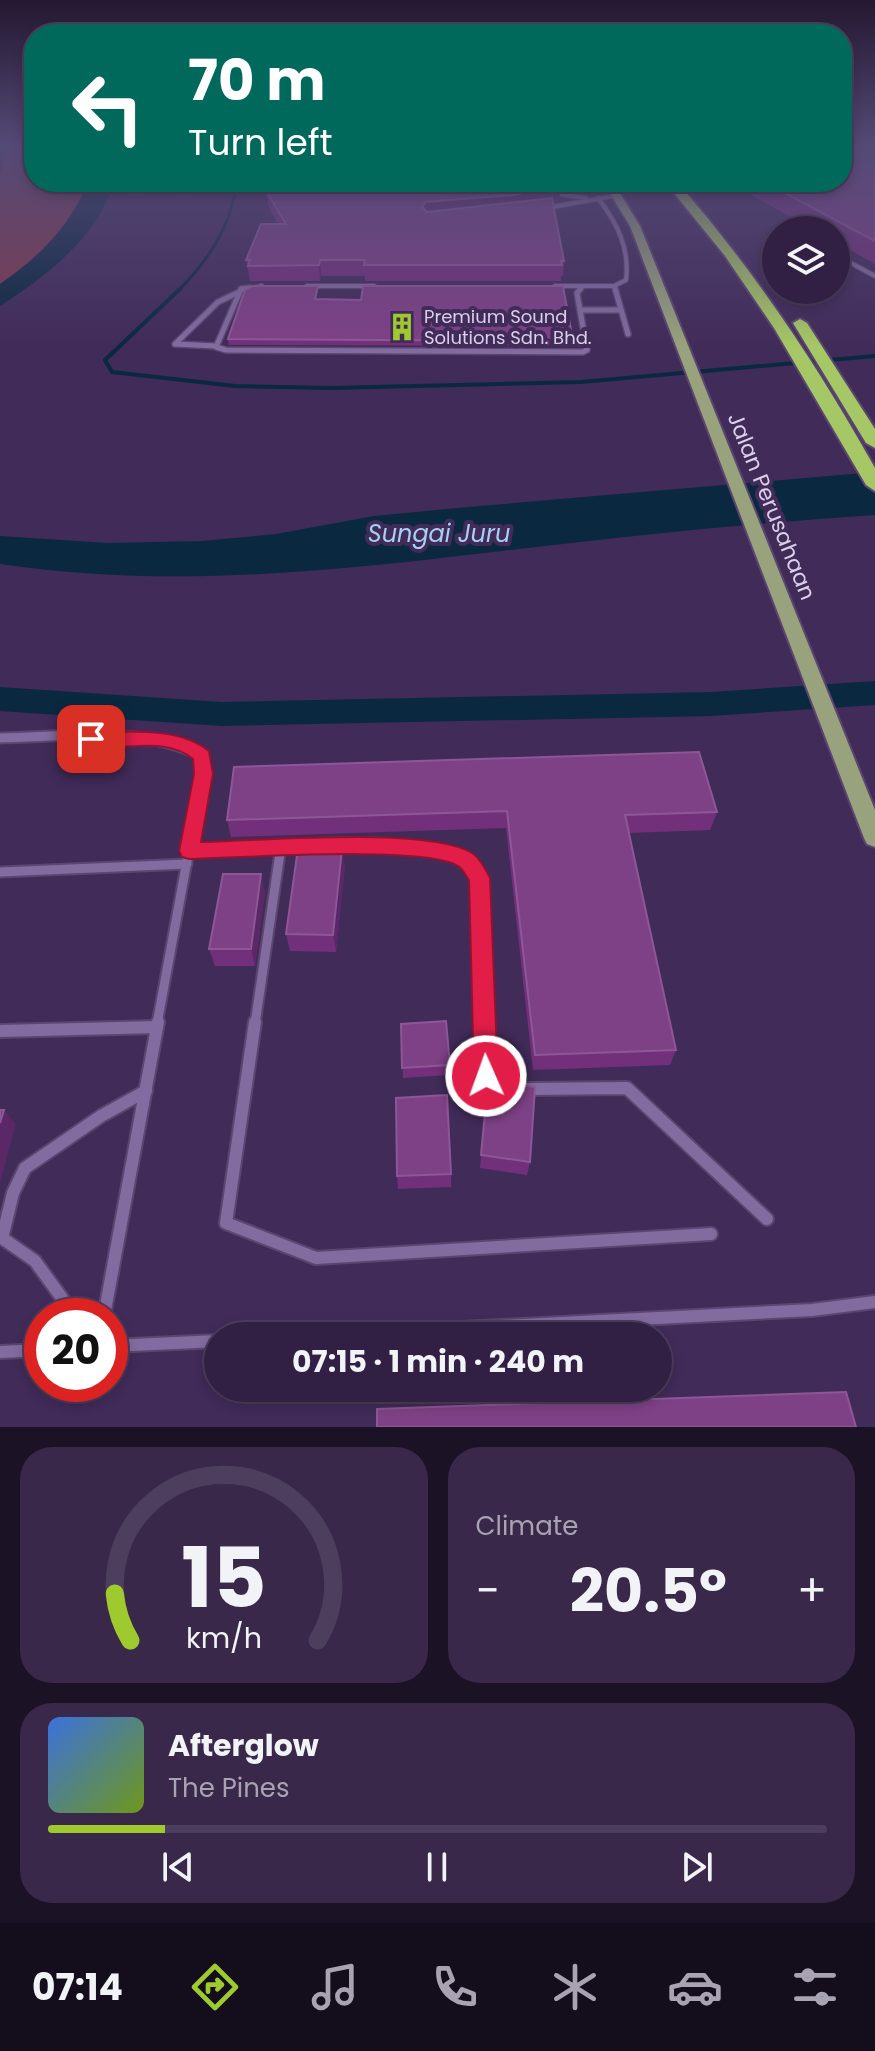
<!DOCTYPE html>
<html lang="en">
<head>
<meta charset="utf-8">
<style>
	body { margin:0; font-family:Poppins,sans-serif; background:#39284a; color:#f1f3f6; height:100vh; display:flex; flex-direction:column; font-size:30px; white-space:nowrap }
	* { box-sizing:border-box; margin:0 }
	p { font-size:26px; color:#a8a3b2 }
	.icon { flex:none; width:44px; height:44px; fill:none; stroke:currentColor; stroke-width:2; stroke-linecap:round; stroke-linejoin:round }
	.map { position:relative; height:1427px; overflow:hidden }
	.side { display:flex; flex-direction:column; gap:20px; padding:20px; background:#1b1225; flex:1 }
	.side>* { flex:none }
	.banner { position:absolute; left:24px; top:24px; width:828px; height:168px; border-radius:32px; box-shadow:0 4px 12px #0003,0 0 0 2px #4c3e5c; background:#00695c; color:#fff; overflow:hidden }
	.fabs { position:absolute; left:762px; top:216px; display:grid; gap:16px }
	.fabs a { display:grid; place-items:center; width:88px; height:88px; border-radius:50%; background:#312043; box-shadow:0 4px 12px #0003,0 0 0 2px #4c3e5c; font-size:40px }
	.speed { position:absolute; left:24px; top:1298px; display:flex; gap:16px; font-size:40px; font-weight:700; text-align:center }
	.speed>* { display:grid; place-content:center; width:104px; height:104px; border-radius:50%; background:#312043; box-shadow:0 4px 12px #0003,0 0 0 2px #4c3e5c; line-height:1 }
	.speed .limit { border:12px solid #d22; background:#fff; color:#111 }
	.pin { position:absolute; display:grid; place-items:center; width:68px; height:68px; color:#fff; margin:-34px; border-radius:16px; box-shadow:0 4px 12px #0006 }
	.me { position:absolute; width:88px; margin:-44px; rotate:358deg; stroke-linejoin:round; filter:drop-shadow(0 0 6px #0008) }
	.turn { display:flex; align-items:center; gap:28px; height:168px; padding:0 32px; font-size:36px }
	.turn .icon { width:104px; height:104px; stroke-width:2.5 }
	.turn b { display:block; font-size:56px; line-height:68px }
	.big { font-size:60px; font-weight:700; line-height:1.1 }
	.side .tile { flex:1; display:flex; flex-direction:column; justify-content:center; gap:12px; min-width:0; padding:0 28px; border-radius:32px; background:#39284a }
	.side .dial { align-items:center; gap:0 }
	.dial svg { height:208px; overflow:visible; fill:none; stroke:#4c3e5c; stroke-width:7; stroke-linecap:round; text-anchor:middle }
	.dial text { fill:#f1f3f6; stroke:none }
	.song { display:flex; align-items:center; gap:24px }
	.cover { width:96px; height:96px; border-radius:12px; background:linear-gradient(135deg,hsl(220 70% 55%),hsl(80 70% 35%)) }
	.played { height:8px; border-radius:4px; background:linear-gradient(90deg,#9fca2d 15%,#4c3e5c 15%) }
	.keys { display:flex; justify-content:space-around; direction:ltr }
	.heat { display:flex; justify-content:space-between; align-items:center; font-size:44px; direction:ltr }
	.side .tiles { flex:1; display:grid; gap:20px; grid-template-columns:1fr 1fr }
	.tile:last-child { grid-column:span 2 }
	.trip { position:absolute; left:204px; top:1322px; width:468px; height:80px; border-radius:40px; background:#312043; box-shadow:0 4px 12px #0003,0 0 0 2px #4c3e5c; font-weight:700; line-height:80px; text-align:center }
	.dock { display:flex; height:128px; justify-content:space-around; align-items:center; background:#140d1b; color:#a8a3b2 }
	.dock .icon { width:56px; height:56px }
	.dock .current { color:#9fca2d }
	.dock b { font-size:36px; color:#f1f3f6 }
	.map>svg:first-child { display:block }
</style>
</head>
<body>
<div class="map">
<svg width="875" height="1427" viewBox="0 0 875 1427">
	<rect width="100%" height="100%" fill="#412b59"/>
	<path fill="#803a4d" d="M 6,147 L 34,147 L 34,182 L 88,182 C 70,227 39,257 0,284 L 0,175 Z"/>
	<g fill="#0a2941">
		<path d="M 88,182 L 174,182 L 171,183 L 178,189 L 192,192 C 183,199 170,191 162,184 L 112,188 C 94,240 45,277 0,306 L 0,284 C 39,257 70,227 88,182 Z"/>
		<path d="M 875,472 L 875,515 C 756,523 638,535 519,549 C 344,570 176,590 0,564 L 0,536 L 108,543 L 202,541 L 276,534 L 374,516 L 457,508 Z"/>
	</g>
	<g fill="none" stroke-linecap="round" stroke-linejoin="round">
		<path stroke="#0a2941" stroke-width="3" d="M 179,290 C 210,258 231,226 237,182"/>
		<polyline stroke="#0a2941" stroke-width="4" points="181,288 105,360 112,372 235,386 332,388 581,382 875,356"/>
		<polygon fill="#0a2941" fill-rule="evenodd" points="875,681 875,705 711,716 222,726 0,711 0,687 222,702 711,692"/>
		<defs>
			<g id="service-far3">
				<polyline points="544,182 558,194 586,198"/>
				<polyline points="545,208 615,196"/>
				<polyline points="836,255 875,276"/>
				<polyline points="307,286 374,286"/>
				<polyline points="555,286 582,286"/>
				<polyline points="614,286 615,290"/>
				<polyline points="241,290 262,286"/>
				<path d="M 579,290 L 582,286 L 614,286 L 626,280 C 630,248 617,223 598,198"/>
			</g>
			<g id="service-far2">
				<polyline points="250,288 241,289 216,347 226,350 583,352 587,350 577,293 581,288"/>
				<polyline points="615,288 628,334"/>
				<polyline points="582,310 621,310"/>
				<polyline points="216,346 175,344 218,302 239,292"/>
			</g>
			<g id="service-far1">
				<path d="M 0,738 C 65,737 143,725 202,756 L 203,774 L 157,1024"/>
				<path d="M 189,851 C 250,847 415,831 465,859 C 472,863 476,872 480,878 L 484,1024"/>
				<polyline points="0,872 187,864"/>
				<polyline points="255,1024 281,846"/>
			</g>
			<g id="service">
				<polyline points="255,1022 226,1223 316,1258 711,1234"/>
				<polyline points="484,1022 486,1076 502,1088"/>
				<polyline points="0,1031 157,1027"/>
				<polyline points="527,1089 627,1088 767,1219"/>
				<polyline points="75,1316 35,1261 2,1238 13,1193 25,1168 101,1116 146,1091"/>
				<polyline points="104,1316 158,1022"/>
				<polyline points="309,1336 812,1310 875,1302"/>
				<polyline points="110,1346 218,1341"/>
				<polyline points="0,1352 42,1350"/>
			</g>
			<polygon id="primary" points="603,182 613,182 640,226 875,810 875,847 867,844 864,838 630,226"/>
			<g id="motorway">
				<path d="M 665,182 L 677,182 C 754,270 818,366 875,468 L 875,491 L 866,485 L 774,328 L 725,256 Z"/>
				<polygon points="800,319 807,323 875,429 875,448 866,443 793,323"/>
			</g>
		</defs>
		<use href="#service-far3" stroke="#5a466e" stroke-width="6"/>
		<use href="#service-far2" stroke="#5a466e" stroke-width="8"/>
		<use href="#service-far1" stroke="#5a466e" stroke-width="13"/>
		<use href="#service" stroke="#5a466e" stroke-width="16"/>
		<use href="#primary" stroke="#5a466e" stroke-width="4"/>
		<use href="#motorway" stroke="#5a466e" stroke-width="4"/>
		<use href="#service-far3" stroke="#826b9f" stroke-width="4"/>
		<use href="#service-far2" stroke="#826b9f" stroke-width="5"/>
		<use href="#service-far1" stroke="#826b9f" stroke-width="9"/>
		<use href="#service" stroke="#826b9f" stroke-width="12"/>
		<use href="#primary" fill="#98a27c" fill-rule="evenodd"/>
		<use href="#motorway" fill="#a6c765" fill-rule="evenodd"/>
	</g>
	<g fill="#73307a">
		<polygon points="875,147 875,264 836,242 836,230 814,230 746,192 748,182 842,182"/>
		<polygon points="118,182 155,182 151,194 132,195 131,189 119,189"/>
		<polygon points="278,182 554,182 559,201 552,202 564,261 563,276 561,276 561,281 365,281 365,276 321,276 320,281 250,281 246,260 278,224 268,206 266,191 283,189"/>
		<polygon points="318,291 316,299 361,300 573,341 572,346 229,345 228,339"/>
		<polygon points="234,767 717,812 710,830 629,833 676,1050 670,1065 533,1070 506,828 231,837 227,820"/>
		<polygon points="345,866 336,952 290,951 286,934"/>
		<polygon points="265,891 255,966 215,966 209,949"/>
		<polygon points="401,1024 450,1065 449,1075 403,1078"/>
		<polygon points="488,1081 530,1162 527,1175 480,1168"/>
		<polygon points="451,1174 451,1187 398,1189 397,1176"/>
	</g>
	<g fill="#5a2767">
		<polygon points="148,182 155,182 151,194"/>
		<polygon points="561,186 559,201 512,209 427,217 422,207 426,202"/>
		<polygon points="320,260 321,276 320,281 319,265"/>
		<polygon points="342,849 345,866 336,952 333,935"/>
		<polygon points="261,874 265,891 255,966 251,949"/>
		<polygon points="4,1110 16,1124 0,1183 0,1123"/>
	</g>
	<g fill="#7e4186" stroke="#8d5796" stroke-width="2">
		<polygon points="842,147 875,147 875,241 764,182 842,182"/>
		<polygon points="288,182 554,182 561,186 513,195 426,202 422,207 427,212 552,198 564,261 561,261 562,265 364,265 365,260 320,260 319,265 248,266 250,260 246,260 261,224 286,224 266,191 293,187"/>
		<polygon points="253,286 318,286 315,299 361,300 363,286 563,286 573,341 228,339 245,290"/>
		<polygon points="699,752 717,812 625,815 676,1050 535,1055 507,811 227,820 234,767"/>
		<polygon points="298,848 342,849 333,935 286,934"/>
		<polygon points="223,874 261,874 251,949 209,949"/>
		<polygon points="446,1021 450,1065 402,1068 401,1024"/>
		<polygon points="488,1081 535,1087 530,1162 481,1155"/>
		<polygon points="447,1095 451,1174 397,1176 396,1098"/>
		<polygon points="0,1110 4,1110 0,1123"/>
		<polygon points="846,1392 856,1427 377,1427 377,1409"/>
	</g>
	<linearGradient id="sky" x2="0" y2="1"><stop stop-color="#241831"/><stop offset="0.42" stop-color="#544a76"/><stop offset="1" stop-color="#544a76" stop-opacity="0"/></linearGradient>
	<rect width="875" height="347" fill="url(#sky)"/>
	<path fill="#e11d48" stroke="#92132f" stroke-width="2" d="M 91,732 C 129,732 178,726 209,751 L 213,774 L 201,842 C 257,841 430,826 472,853 C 480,858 486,870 490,878 L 498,1076 L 494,1085 L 486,1088 L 477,1085 L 474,1076 L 469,880 C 466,876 462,868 458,866 C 425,845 238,858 189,859 L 182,857 L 179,851 L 194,774 L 193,759 C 164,734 118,754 85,744 L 82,739 L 85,734 Z"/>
	<defs>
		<symbol id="building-bare" viewBox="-9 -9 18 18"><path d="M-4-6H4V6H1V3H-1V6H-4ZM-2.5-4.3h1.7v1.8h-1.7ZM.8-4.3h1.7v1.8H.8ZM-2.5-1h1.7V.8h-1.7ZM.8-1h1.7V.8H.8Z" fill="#9fca2d" stroke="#412b59" stroke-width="2.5" paint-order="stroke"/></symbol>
	</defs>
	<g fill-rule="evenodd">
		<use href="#building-bare" x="382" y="307" width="40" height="40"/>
	</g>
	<g text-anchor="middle" stroke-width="8" stroke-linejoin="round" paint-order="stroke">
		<g font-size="18" fill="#dbcfeb" stroke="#412b59" text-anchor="start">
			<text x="424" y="323">Premium Sound<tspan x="424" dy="21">Solutions Sdn. Bhd.</tspan></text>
		</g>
		<g font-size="22" fill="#dbcfeb" stroke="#412b59">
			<text transform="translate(772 506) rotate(68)" y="8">Jalan Perusahaan</text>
		</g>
		<g font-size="24" font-style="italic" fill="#a6d1f5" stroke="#412b59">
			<text x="439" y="542">Sungai Juru</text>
		</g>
	</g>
</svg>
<div class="fabs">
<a><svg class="icon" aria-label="layers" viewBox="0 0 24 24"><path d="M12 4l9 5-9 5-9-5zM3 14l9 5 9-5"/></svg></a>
</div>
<div class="speed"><div class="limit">20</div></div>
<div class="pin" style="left:91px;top:739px;background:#d93025"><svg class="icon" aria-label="arrive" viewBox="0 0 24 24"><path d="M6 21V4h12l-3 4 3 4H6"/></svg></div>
<svg class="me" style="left:486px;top:1076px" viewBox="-20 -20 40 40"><circle r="17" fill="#e11d48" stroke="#fff" stroke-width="3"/><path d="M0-11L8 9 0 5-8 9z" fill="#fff"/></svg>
<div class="trip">07:15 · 1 min · 240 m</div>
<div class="banner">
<div class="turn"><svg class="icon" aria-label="left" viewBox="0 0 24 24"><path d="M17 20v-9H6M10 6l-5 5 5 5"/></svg><div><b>70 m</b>Turn left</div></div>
</div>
</div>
<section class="side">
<div class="tiles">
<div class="tile dial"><svg viewBox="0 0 100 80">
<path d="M14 69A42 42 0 1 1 86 69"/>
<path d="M14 69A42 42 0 0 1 8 51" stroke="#9fca2d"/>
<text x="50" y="56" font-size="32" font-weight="700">15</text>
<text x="50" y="72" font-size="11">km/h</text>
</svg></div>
<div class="tile"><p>Climate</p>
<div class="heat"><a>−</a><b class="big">20.5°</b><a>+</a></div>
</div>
<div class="tile">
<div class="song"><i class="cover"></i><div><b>Afterglow</b><p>The Pines</p></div></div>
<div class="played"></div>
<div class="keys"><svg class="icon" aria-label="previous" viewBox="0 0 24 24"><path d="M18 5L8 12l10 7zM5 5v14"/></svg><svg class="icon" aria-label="pause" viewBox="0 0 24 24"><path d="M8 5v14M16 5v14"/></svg><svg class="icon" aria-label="next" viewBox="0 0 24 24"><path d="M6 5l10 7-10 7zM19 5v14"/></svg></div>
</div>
</div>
</section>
<nav class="dock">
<b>07:14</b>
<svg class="icon current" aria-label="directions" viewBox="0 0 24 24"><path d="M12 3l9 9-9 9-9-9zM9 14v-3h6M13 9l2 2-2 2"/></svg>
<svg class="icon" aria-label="music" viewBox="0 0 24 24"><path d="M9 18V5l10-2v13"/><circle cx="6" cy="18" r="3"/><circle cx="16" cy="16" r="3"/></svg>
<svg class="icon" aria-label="phone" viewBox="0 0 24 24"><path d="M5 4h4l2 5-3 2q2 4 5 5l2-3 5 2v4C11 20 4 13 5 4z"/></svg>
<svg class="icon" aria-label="climate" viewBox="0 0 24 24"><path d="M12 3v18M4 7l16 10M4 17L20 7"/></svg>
<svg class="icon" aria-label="car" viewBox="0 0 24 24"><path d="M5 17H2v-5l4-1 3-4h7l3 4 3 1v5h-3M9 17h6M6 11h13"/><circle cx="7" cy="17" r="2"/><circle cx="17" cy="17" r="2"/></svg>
<svg class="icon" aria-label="filters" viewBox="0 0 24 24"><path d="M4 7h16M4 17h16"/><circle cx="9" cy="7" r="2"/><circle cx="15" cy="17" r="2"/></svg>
</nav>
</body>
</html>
